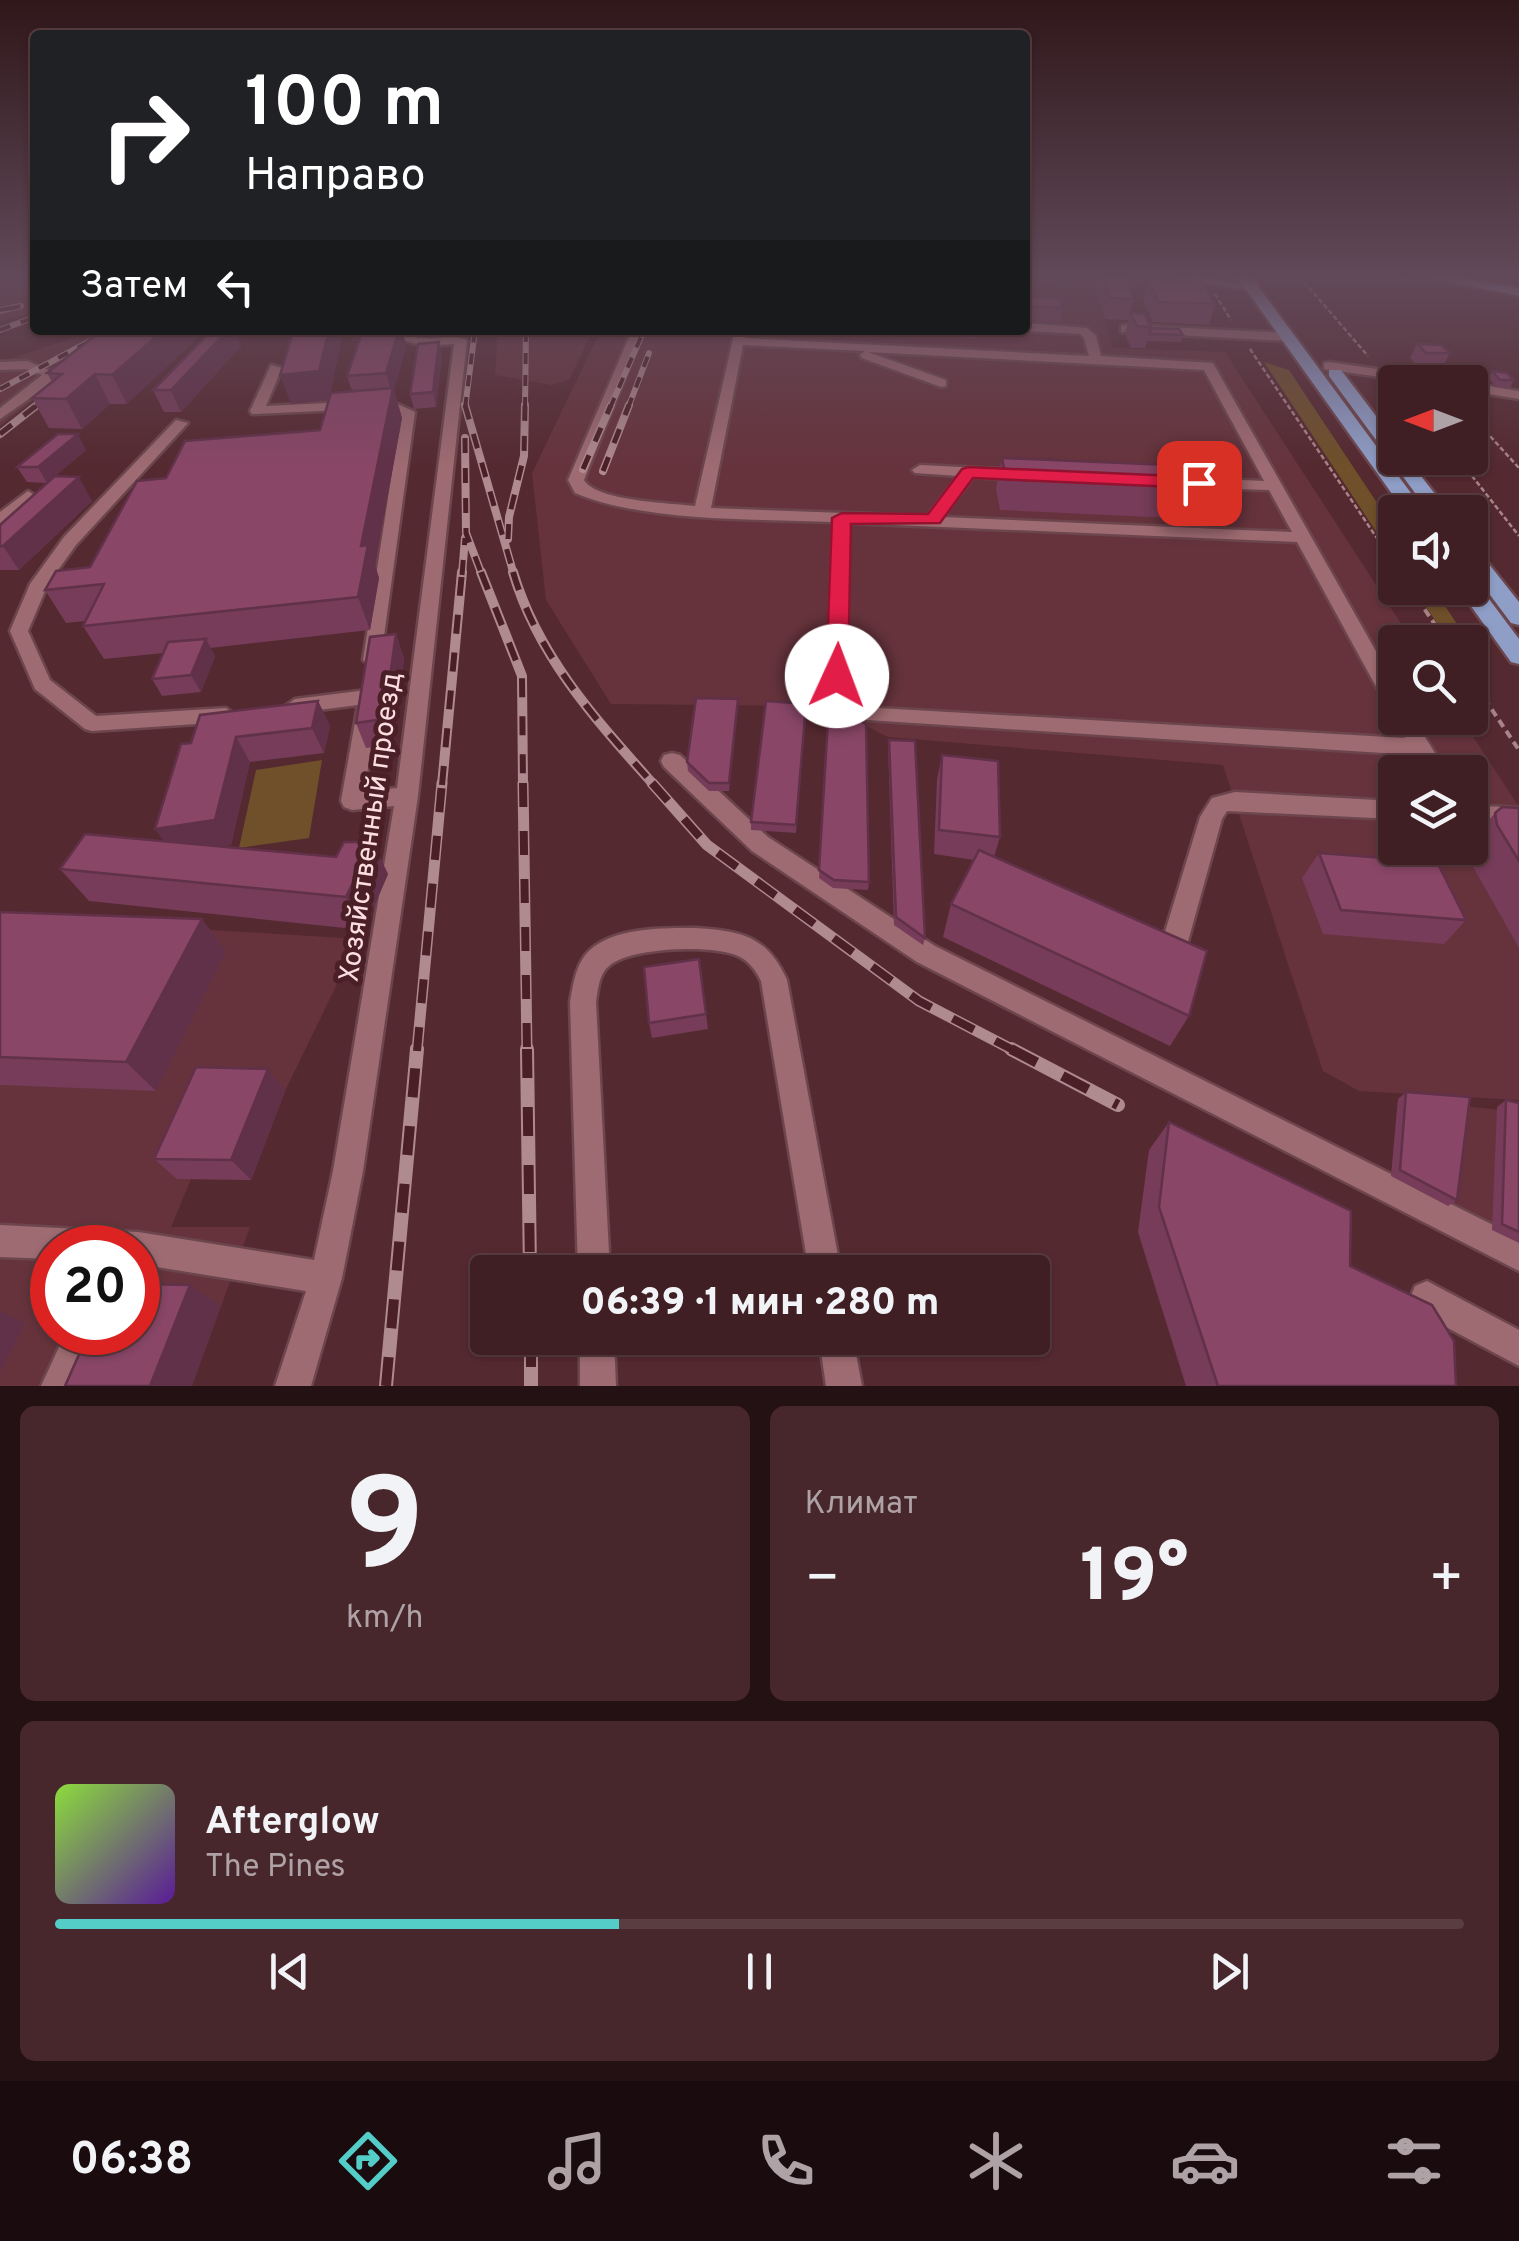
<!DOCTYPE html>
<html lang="ru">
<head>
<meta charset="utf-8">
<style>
	body { margin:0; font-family:Overpass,sans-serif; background:#47272c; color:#f1f3f6; height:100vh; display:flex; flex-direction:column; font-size:38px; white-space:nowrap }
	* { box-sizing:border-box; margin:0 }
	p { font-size:32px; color:#aea2a6 }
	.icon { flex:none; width:55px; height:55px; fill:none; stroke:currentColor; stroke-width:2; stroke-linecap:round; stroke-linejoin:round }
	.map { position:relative; height:1386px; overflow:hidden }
	.details { display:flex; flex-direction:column; gap:20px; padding:20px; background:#231114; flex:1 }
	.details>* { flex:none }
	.banner { position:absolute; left:30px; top:30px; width:1000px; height:305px; border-radius:10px; box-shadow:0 2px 8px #0004,0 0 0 2px #593d41; background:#202124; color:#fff; overflow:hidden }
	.needle { width:65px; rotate:270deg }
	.buttons { position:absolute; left:1378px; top:365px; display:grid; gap:20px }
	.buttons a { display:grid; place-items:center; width:110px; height:110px; border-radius:10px; background:#401f24; box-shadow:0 2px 8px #0004,0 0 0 2px #593d41; font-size:50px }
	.speed { position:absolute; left:30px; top:1225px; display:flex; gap:20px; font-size:50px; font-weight:700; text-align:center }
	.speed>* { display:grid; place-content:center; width:130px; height:130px; border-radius:50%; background:#401f24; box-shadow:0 2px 8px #0004,0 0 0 2px #593d41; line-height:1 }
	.speed .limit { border:15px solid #d22; background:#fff; color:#111 }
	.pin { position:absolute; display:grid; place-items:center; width:85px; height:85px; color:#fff; margin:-42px; border-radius:20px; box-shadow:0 5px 15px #0006 }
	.me { position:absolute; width:110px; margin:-55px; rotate:2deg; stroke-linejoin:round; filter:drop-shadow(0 0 8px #0008) }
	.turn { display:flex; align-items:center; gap:35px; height:210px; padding:0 50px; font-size:45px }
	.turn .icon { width:130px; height:130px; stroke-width:2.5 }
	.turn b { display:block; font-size:70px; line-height:85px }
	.then { display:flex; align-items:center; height:95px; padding:0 50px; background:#0003; gap:20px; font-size:38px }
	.big { font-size:75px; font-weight:800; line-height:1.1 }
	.details .widget { flex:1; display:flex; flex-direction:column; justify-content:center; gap:15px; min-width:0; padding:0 35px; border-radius:15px; background:#47272c }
	.details .dial { align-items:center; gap:0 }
	.dial b { font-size:130px; line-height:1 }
	.song { display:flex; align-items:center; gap:30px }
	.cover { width:120px; height:120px; border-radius:15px; background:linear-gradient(135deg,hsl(90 70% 55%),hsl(270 70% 35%)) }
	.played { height:10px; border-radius:5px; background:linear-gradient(90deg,#54cdc8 40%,#593d41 40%) }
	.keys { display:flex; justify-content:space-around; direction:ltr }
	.heat { display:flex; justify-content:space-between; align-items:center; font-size:55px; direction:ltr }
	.details .tiles { flex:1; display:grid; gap:20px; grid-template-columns:1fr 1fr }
	.widget:last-child { grid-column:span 2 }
	.trip { position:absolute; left:470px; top:1255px; width:580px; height:100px; border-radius:10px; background:#401f24; box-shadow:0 2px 8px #0004,0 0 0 2px #593d41; font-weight:800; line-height:100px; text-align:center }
	.tab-bar { display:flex; height:160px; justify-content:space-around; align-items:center; background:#1a0c0e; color:#aea2a6 }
	.tab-bar .icon { width:70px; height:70px }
	.tab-bar .selected { color:#54cdc8 }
	.tab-bar b { font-size:45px; color:#f1f3f6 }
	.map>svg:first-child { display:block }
</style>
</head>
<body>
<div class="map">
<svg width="1519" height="1386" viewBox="0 0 1519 1386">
	<rect width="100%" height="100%" fill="#552930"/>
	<g fill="#66333c" fill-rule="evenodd">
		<polygon points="0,274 35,274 35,312 0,322"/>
		<path d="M 1025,277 L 1093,283 L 1113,348 L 1225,352 L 1413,642 L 1395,642 L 1395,718 L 1461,718 L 1519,807 L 1519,1100 L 1359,1091 L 1323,1071 L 1223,765 L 888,737 L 826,706 L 611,704 L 546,600 L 532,473 L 601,330 L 1025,330 ZM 1395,772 L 1470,772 L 1470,848 L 1395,848 Z"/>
		<polygon points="98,330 120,332 0,426 0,362"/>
		<polygon points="498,330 593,330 569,380 551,385 495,375"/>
		<path d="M 0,917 L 359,939 L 285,1091 L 251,1180 L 191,1179 L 171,1227 L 250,1227 L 192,1386 L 0,1386 ZM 52,1248 L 138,1248 L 138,1332 L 52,1332 Z"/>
		<polygon points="1398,1099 1519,1112 1519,1243 1391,1176"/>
	</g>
	<g fill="#6f502a">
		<polygon points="1264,362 1289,370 1395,530 1395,560"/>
		<polygon points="1413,588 1433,588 1469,642 1450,642"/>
		<polygon points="322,760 309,838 239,848 256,770"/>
	</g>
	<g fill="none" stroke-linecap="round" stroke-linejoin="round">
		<defs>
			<g id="minor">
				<polygon points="1155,274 1184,274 1258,288 1252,291"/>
				<path d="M 1025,323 L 1087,328 L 1096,336 L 1101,356 L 1213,363 L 1395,685 L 1395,710 L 1385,703 L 1297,542 L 849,523 L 847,676 L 856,696 L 878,708 L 1405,738 L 1393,718 L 1395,714 L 1395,718 L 1413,718 L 1447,772 L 1425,772 L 1414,755 L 867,720 L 841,706 L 827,676 L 833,522 C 758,519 643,522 575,493 L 568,480 L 632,330 L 644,330 L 584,480 C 596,501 670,503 695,506 L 735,330 L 745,330 L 745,338 L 1089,356 L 1084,338 L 1080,334 L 1025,331 ZM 743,345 L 865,351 L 860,355 L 862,358 L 941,387 L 946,386 L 946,380 L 868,352 L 1204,370 L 1264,481 L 1198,478 L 1190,483 L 1198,488 L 1269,490 L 1292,532 L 943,517 L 973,477 L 1024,480 L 1032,475 L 1024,470 L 920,465 L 912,470 L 915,473 L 958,476 L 927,516 L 711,508 Z"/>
				<polygon points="1125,325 1288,333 1294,337 1288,341 1121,332 1121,326"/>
				<path d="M 391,330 C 404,330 409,336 424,338 C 439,340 454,334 467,340 L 418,796 L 363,1171 L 342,1278 L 311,1386 L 275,1386 L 306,1291 L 138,1264 L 138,1248 L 52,1248 L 52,1259 L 0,1257 L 0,1225 L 138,1232 L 314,1260 L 333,1171 L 394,806 L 352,810 L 344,807 L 341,801 L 358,705 L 295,713 L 285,706 L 295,699 L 367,690 L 374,692 L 377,697 L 370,703 L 376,709 L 365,791 L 397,788 L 454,344 L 424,346 L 392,337 Z"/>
				<polygon points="27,361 56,373 49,385 0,419 0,408 42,375 26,369 0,370 0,362"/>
				<polygon points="1329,362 1439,378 1446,382 1415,382 1324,369 1324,363"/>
				<polygon points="271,365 282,368 266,406 389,400 415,412 380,665 373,666 363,660 401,414 387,408 252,414 250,411"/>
				<polygon points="1470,383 1519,391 1519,399 1470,391"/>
				<polygon points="176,420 188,423 76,545 48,584 28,631 50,680 96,716 226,708 236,715 226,722 92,731 85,729 35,689 10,631 30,584 64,537"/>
				<polygon points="28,491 36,496 34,499 0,526 0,512"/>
				<polygon points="672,753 680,755 768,837 935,946 1519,1238 1519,1271 917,962 752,851 664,767 661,761 664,755"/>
				<polygon points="1235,792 1395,801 1395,819 1227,811 1222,819 1187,945 1183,953 1174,956 1165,953 1161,945 1200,817 1212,798"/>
				<polygon points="1470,805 1519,808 1519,826 1470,823"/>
				<path d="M 696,928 C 742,931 767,936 787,980 L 841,1272 L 809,1272 L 761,981 C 756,971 750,962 740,957 C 716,944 630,947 609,966 C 599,974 598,989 596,1002 L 610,1272 L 578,1272 L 570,1002 C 573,985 576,963 589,951 C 614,927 664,928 696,928 Z"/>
				<polygon points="1427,1281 1519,1330 1519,1366 1446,1327 1452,1386 1416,1386 1410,1298 1415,1286"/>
				<polygon points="66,1332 101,1332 77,1386 41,1386"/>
				<polygon points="580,1338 614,1338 616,1386 580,1386"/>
				<polygon points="819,1338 853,1338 862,1386 826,1386"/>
			</g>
			<g id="major">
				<polygon points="1235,274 1249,274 1425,512 1405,512"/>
				<polygon points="1411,274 1444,274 1519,288 1519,296"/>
				<polygon points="1329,370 1341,370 1395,441 1395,458 1407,458 1449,512 1429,512 1329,376"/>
				<polygon points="1470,547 1477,549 1519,602 1519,625 1511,623 1470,568"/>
				<polygon points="1470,581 1477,583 1519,639 1519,664 1511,662 1458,588 1470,588"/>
			</g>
		</defs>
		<use href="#minor" stroke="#6c464c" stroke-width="5"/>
		<use href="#major" stroke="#6c464c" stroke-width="5"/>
		<g stroke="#a98489" stroke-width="2.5" stroke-dasharray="5 2.5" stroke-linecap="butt">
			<polyline points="1303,274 1306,284 1368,356"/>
			<polyline points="1373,274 1406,279"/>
			<polyline points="1215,294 1231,320"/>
			<polyline points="1250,349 1395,565"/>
			<polyline points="1470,414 1519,468"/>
			<polyline points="1458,458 1519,536"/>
		</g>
		<g stroke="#a98489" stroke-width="4" stroke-dasharray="8 5" stroke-linecap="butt">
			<polyline points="1410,588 1447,642"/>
			<polyline points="1470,677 1519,750"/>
		</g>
		<use href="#minor" fill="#9e6b72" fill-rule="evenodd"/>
		<use href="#major" fill="#8f9ec7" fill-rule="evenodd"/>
		<defs>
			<g id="rail-far4">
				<polyline points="0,310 21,306 0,311"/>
				<polyline points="0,330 35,317"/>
				<polyline points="0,389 111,330"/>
				<polyline points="34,408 59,388"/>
				<polyline points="465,408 475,330"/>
				<polyline points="525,408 526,330"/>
				<polyline points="610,408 644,330"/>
				<polyline points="628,408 649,353"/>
			</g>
			<g id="rail-far3">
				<polyline points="465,405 514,575"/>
				<polyline points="0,434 37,405"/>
				<polyline points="465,438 466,533 482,575"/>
				<polyline points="583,469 611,405"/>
				<polyline points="603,471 629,405"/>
				<polyline points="508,539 509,517 524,456 525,405"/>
				<polyline points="462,575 465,538"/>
			</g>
			<g id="rail-far2">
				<polyline points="481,572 522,676 523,785"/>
				<path d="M 513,572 C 538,657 597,721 654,785"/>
				<polyline points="442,785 462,572"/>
			</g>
			<g id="rail-far1">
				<polyline points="523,783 527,1051"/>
				<polyline points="652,783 707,845 919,1001 1015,1051"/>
				<polyline points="417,1051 442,783"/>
			</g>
			<g id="rail">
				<polyline points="527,1049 530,1272"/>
				<polyline points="1011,1049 1118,1105"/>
				<polyline points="531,1338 531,1386"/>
				<polyline points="386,1386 417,1049"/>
			</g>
		</defs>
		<use href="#rail-far4" stroke="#af8a8f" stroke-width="6"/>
		<use href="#rail-far3" stroke="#af8a8f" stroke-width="8"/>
		<use href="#rail-far2" stroke="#af8a8f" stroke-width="10"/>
		<use href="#rail-far1" stroke="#af8a8f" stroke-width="11"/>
		<use href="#rail" stroke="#af8a8f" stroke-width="14"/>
		<use href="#rail-far4" stroke="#4a1f26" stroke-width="4" stroke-dasharray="11" stroke-linecap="butt"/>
		<use href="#rail-far3" stroke="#4a1f26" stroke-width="5" stroke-dasharray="15" stroke-linecap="butt"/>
		<use href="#rail-far2" stroke="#4a1f26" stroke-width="6" stroke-dasharray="19" stroke-linecap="butt"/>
		<use href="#rail-far1" stroke="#4a1f26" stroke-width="8" stroke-dasharray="24" stroke-linecap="butt"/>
		<use href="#rail" stroke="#4a1f26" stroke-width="10" stroke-dasharray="29" stroke-linecap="butt"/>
	</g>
	<g fill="#763c59">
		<polygon points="1099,274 1124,274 1134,299 1128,320 1105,319 1095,289"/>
		<polygon points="1148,280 1215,304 1209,325 1153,322 1143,300"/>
		<polygon points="1025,297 1063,308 1060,322 1025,320"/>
		<polygon points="1130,313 1151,328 1183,335 1181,342 1147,341 1145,348 1131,348 1125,334"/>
		<polygon points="102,330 127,404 110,404 82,429 49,428 32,398 52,382 47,373"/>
		<polygon points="212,330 235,330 241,346 181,412 164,412 153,390"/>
		<polygon points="349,330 402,330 406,345 394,390 402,418 375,565 379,578 370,630 210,648 215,656 201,692 162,696 152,679 164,653 104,659 83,626 85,621 66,623 45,590 90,567 166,478 320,430 329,400 291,404 343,331 329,399 352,391 347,376 360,340 352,341"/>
		<polygon points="404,330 448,330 447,336 418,338 404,333"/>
		<polygon points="958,330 977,330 977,339 959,338"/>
		<polygon points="439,342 442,356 436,407 414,409 410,394"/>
		<polygon points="1417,344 1450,353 1442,368 1418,367 1410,358"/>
		<polygon points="1492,371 1514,380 1510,388 1496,387 1488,378"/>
		<polygon points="86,450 55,476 92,501 19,570 0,570 0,525 47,483 27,482 17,467"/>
		<polygon points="1002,458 1227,488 1215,520 1000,510 996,489"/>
		<polygon points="396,634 404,659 394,744 366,748 356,723"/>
		<polygon points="318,701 330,726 324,753 250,762 231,845 221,846 388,874 364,930 89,901 60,869 163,841 191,743"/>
		<polygon points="829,703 869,882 868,890 833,888 819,878"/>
		<polygon points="806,704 796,833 751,830 751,822"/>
		<polygon points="738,707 729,791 709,791 688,771 687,762"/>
		<polygon points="889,740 925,938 923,945 894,925 888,748"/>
		<polygon points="942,755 1000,837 994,857 1189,1016 1170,1046 943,937 951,904 974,860 934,854 937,780"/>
		<polygon points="1519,808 1519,948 1468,858 1467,848 1470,848 1470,842 1495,813"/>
		<polygon points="1319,853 1466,920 1444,944 1323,934 1302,878"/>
		<polygon points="0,912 226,951 156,1091 0,1085"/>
		<polygon points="706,1014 708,1029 652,1038 649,1023"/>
		<polygon points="285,1091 251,1180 177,1179 154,1159"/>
		<polygon points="1406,1092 1457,1200 1448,1206 1391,1176 1398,1099"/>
		<polygon points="1506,1100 1519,1103 1519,1243 1492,1230 1497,1107"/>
		<polygon points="1169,1122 1350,1266 1456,1386 1186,1386 1138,1232 1149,1150"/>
	</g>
	<g fill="#603148">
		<polygon points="0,274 35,274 35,286 0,298"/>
		<polygon points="164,330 207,330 127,404 112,375"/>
		<polygon points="228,330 235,330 241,346 181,412 171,390"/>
		<polygon points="329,330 343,331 329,400 291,404 280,375"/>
		<polygon points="349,330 391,330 391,336 352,341"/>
		<polygon points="399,330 402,330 406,345 394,390 402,418 375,565 379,578 370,630 358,597 361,546 392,393 386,373"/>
		<polygon points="439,342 442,356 436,407 433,392"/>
		<polygon points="95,374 110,404 82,429 66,399"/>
		<polygon points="78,434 86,450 47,483 38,467"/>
		<polygon points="79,477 92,501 19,570 3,546"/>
		<polygon points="396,634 404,659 394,744 384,719"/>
		<polygon points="206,639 215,656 201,692 191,675"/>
		<polygon points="318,701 330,726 324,753 312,728"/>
		<polygon points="236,737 250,762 231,845 173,854 155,829"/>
		<polygon points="373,842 388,874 364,930 346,897"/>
		<polygon points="202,919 226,951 156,1091 126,1062"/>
		<polygon points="268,1069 285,1091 251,1180 231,1160"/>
		<polygon points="190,1285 221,1306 192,1386 150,1386"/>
		<polygon points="0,1311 25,1323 0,1373"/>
	</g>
	<g fill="#894667" stroke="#603148" stroke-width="2.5">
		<polygon points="1102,274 1124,274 1134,299 1110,298"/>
		<polygon points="1148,280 1203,283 1215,304 1159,302"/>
		<polygon points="1025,297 1060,298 1063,308 1025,306"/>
		<polygon points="1130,313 1144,314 1151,327 1137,326"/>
		<polygon points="1151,328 1179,329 1183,335 1149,334"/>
		<polygon points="102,330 164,330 112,375 95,374 66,399 32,398 62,374 47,373"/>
		<polygon points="212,330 228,330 171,390 153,390"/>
		<polygon points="294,330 329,330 319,371 280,375"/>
		<polygon points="363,330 399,330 386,373 347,376"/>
		<polygon points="439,342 433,392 410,394 418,344"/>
		<polygon points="1417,344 1441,345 1450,353 1426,353"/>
		<polygon points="1492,371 1507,373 1514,380 1500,380"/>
		<polygon points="393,388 361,546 368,545 358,597 83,626 104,584 45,590 56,571 90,567 137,481 166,478 185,441 320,430 331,393"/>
		<polygon points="58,434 78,434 38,467 17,467"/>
		<polygon points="1002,458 1217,467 1227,488 1006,479"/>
		<polygon points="55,476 79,477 3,546 0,546 0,525"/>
		<polygon points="396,634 384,719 356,723 370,637"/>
		<polygon points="206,639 191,675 152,679 168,642"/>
		<polygon points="696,698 738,699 729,783 709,783 687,762"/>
		<polygon points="318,701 312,728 236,737 215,820 155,829 181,744 191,743 200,715"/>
		<polygon points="766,701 806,704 796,825 751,822"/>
		<polygon points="829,703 866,724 869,882 834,880 819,870"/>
		<polygon points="889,740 915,741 925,938 896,917"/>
		<polygon points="942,755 998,761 1000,837 939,830"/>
		<polygon points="1502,807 1519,808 1519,861 1497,825 1495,813"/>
		<polygon points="85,834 336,857 344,842 373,842 346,897 60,869"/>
		<polygon points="979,850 1207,951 1189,1016 951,904"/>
		<polygon points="1319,853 1437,862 1466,920 1341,910"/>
		<polygon points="0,912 202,919 126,1062 0,1057"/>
		<polygon points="699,959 706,1014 649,1023 644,967"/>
		<polygon points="196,1067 268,1069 231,1160 154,1159"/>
		<polygon points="1406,1092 1470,1097 1457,1200 1400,1170"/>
		<polygon points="1506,1100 1519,1103 1519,1232 1502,1224"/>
		<polygon points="1169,1122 1351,1211 1350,1266 1432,1305 1454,1341 1456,1386 1218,1386 1159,1207"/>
		<polygon points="138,1284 190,1285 150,1386 65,1386 89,1332 138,1332"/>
	</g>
	<linearGradient id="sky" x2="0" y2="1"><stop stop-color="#2f171a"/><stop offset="0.59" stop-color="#624959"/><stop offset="1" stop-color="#624959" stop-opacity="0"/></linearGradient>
	<rect width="1519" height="468" fill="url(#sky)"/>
	<polygon fill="#e11d48" stroke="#92132f" stroke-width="2.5" points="968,467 1199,477 1208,483 1199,488 973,478 940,523 851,524 848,676 845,681 829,681 826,676 832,518 842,513 928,514 962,469"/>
	<g text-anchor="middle" stroke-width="10" stroke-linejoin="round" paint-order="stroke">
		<g font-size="28" fill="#fcdee1" stroke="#4a1f26">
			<text transform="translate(369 827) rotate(-82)" y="10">Хозяйственный проезд</text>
		</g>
	</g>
</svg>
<div class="buttons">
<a><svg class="needle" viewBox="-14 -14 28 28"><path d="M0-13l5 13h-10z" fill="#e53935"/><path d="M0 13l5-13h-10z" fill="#aea2a6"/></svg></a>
<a><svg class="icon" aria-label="sound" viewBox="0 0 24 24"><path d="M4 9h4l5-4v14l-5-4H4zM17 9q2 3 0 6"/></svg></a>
<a><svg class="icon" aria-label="search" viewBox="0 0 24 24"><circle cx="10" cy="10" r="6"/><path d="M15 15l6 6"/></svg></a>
<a><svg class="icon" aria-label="layers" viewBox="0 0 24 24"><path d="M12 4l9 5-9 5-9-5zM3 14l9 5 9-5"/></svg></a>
</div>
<div class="speed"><div class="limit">20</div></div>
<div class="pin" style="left:1199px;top:483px;background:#d93025"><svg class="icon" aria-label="arrive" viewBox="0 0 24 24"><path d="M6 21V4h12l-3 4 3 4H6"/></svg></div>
<svg class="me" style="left:837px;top:676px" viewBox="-20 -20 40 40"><circle r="19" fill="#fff"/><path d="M0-13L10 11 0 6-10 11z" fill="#e11d48"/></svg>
<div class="trip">06:39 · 1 мин · 280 m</div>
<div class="banner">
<div class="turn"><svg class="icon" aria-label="right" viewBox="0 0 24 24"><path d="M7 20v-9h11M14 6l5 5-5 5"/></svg><div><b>100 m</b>Направо</div></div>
<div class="then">Затем<svg class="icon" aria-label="left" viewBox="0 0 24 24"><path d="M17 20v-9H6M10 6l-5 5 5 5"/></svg></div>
</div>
</div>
<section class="details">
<div class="tiles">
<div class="widget dial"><b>9</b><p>km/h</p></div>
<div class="widget"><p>Климат</p>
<div class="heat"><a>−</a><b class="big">19°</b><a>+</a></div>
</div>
<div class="widget">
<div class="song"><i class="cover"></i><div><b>Afterglow</b><p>The Pines</p></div></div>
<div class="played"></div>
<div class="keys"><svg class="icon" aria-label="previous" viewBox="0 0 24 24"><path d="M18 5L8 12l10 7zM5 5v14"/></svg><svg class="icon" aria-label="pause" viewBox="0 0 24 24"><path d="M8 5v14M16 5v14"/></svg><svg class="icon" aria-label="next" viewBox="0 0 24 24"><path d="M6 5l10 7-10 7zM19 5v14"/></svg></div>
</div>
</div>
</section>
<nav class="tab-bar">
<b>06:38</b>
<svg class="icon selected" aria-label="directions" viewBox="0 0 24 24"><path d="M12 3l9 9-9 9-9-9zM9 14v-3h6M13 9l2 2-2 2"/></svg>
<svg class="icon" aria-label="music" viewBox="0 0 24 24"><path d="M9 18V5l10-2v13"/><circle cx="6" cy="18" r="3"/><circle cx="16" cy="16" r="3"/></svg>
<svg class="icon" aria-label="phone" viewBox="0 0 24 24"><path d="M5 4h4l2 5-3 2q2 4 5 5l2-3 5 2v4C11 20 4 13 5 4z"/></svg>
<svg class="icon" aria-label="climate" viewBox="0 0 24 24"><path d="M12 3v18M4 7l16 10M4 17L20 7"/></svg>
<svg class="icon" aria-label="car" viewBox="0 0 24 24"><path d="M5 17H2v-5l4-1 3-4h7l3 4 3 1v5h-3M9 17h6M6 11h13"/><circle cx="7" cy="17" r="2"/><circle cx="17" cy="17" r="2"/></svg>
<svg class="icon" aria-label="filters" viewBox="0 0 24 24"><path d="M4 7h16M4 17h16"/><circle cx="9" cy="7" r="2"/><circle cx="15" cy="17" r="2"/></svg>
</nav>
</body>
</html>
